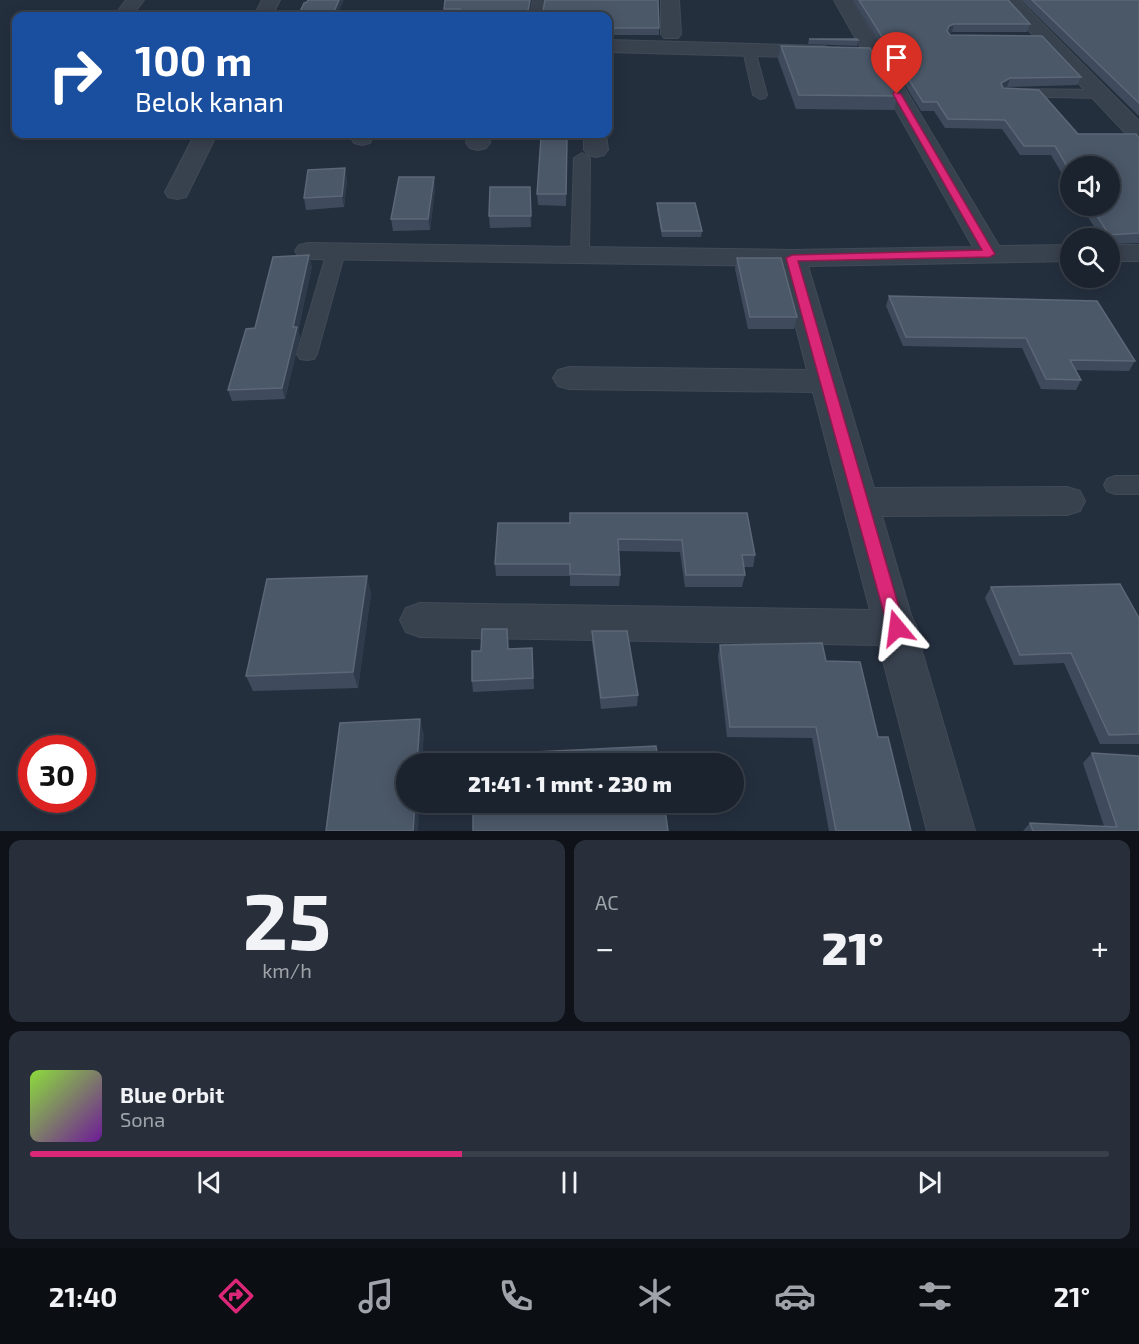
<!DOCTYPE html>
<html lang="id">
<head>
<meta charset="utf-8">
<style>
	body { margin:0; font-family:"Exo 2",sans-serif; background:#282f3a; color:#f1f3f6; height:100vh; display:flex; flex-direction:column; font-size:22px; white-space:nowrap }
	* { box-sizing:border-box; margin:0 }
	p { font-size:20px; color:#a0a4aa }
	.icon { flex:none; width:33px; height:33px; fill:none; stroke:currentColor; stroke-width:2; stroke-linecap:round; stroke-linejoin:round }
	.map { position:relative; height:831px; overflow:hidden }
	.side { display:flex; flex-direction:column; gap:9px; padding:9px; background:#0f1319; flex:1 }
	.side>* { flex:none }
	.banner { position:absolute; left:12px; top:12px; width:600px; height:126px; border-radius:12px; box-shadow:0 3px 15px #0003,0 0 0 2px #39404a; background:#1a4fa0; color:#fff; overflow:hidden }
	.tools { position:absolute; left:1060px; top:156px; display:grid; gap:12px }
	.tools a { display:grid; place-items:center; width:60px; height:60px; border-radius:50%; background:#1b232e; box-shadow:0 3px 15px #0003,0 0 0 2px #39404a; font-size:30px }
	.speed { position:absolute; left:18px; top:735px; display:flex; gap:12px; font-size:30px; font-weight:700; text-align:center }
	.speed>* { display:grid; place-content:center; width:78px; height:78px; border-radius:50%; background:#1b232e; box-shadow:0 3px 15px #0003,0 0 0 2px #39404a; line-height:1 }
	.speed .limit { border:9px solid #d22; background:#fff; color:#111 }
	.pin { position:absolute; display:grid; place-items:center; width:51px; height:51px; color:#fff; margin:-62px -26px; border-radius:50% 50% 50% 0; rotate:-45deg; box-shadow:0 0 6px #0007 }
	.pin .icon { rotate:45deg }
	.me { position:absolute; width:66px; margin:-33px; rotate:344deg; stroke-linejoin:round; filter:drop-shadow(0 0 4px #0008) }
	.turn { display:flex; align-items:center; gap:21px; height:126px; padding:0 24px; font-size:27px }
	.turn .icon { width:78px; height:78px; stroke-width:2.5 }
	.turn b { display:block; font-size:42px; line-height:51px }
	.big { font-size:45px; font-weight:800; line-height:1.1 }
	.side .card { flex:1; display:flex; flex-direction:column; justify-content:center; gap:9px; min-width:0; padding:0 21px; border-radius:12px; background:#282f3a }
	.side .dial { align-items:center; gap:0 }
	.dial b { font-size:78px; line-height:1 }
	.song { display:flex; align-items:center; gap:18px }
	.cover { width:72px; height:72px; border-radius:9px; background:linear-gradient(135deg,hsl(90 70% 55%),hsl(280 70% 35%)) }
	.played { height:6px; border-radius:3px; background:linear-gradient(90deg,#db2777 40%,#39404a 40%) }
	.keys { display:flex; justify-content:space-around; direction:ltr }
	.heat { display:flex; justify-content:space-between; align-items:center; font-size:33px; direction:ltr }
	.side .tiles { flex:1; display:grid; gap:9px; grid-template-columns:1fr 1fr }
	.card:last-child { grid-column:span 2 }
	.trip { position:absolute; left:396px; top:753px; width:348px; height:60px; border-radius:30px; background:#1b232e; box-shadow:0 3px 15px #0003,0 0 0 2px #39404a; font-weight:800; line-height:60px; text-align:center }
	.menu { display:flex; height:96px; justify-content:space-around; align-items:center; background:#0b0e12; color:#a0a4aa }
	.menu .icon { width:42px; height:42px }
	.menu .on { color:#db2777 }
	.menu b { font-size:27px; color:#f1f3f6 }
	.map>svg:first-child { display:block }
</style>
</head>
<body>
<div class="map">
<svg width="1139" height="831" viewBox="0 0 1139 831">
	<rect width="100%" height="100%" fill="#242f3e"/>
	<g fill="none" stroke-linecap="round" stroke-linejoin="round">
		<defs>
			<g id="service">
				<polygon points="533,0 545,0 542,16 530,16"/>
				<polygon points="749,46 755,50 767,95 765,98 760,99 753,95 743,50"/>
				<polygon points="1014,89 1100,90 1107,94 1100,98 1009,96 1007,93 1009,90"/>
				<polygon points="582,153 590,158 589,255 586,259 574,259 571,255 574,158"/>
				<polygon points="336,247 342,248 345,252 317,354 314,359 307,360 300,359 297,354 327,252 330,248"/>
				<polygon points="1115,476 1139,476 1139,494 1115,494 1107,491 1104,485 1107,479"/>
			</g>
			<g id="minor">
				<polygon points="126,0 144,0 132,16 114,16"/>
				<polygon points="262,0 280,0 272,16 254,16"/>
				<polygon points="661,0 679,0 681,34 678,38 664,38 661,34"/>
				<polygon points="834,0 852,0 999,246 1071,245 1071,261 808,266 874,488 1067,487 1080,491 1085,501 1080,511 1067,515 882,516 911,615 917,628 916,631 975,831 927,831 879,645 420,637 406,632 400,620 406,608 420,603 870,610 813,392 569,389 558,386 553,378 558,370 569,367 807,370 780,266 309,259 299,257 295,251 299,245 309,243 792,250 973,247"/>
				<polygon points="608,40 824,46 831,48 834,52 831,56 824,58 608,52"/>
				<polygon points="195,134 217,134 186,197 177,199 168,197 165,192"/>
				<polygon points="352,134 374,134 370,143 362,145 354,143 351,138"/>
				<polygon points="468,134 490,134 490,143 486,148 478,150 470,148 466,143"/>
				<polygon points="584,134 606,134 608,150 604,155 596,157 588,155 584,150"/>
				<rect x="1110" y="245" width="29" height="16"/>
			</g>
			<polygon id="tertiary" points="1000,0 1019,0 1139,121 1139,141 1131,139"/>
		</defs>
		<use href="#service" stroke="#414a57" stroke-width="2"/>
		<use href="#minor" stroke="#414a57" stroke-width="2"/>
		<use href="#tertiary" stroke="#414a57" stroke-width="2"/>
		<use href="#service" fill="#38414e" fill-rule="evenodd"/>
		<use href="#minor" fill="#38414e" fill-rule="evenodd"/>
		<use href="#tertiary" fill="#38414e" fill-rule="evenodd"/>
	</g>
	<g fill="#3f4b5c">
		<polygon points="531,0 529,11 543,11 545,0 659,28 659,35 608,35 608,16 456,16 445,15 444,9"/>
		<polygon points="853,0 1008,0 1030,24 1027,32 952,32 948,33 950,35 1081,77 1077,85 1007,87 1004,88 1078,134 1139,138 1139,243 1110,244 1110,238 1101,238 1081,206 1110,206 1071,166 1071,189 1051,155 1020,155 1002,129 945,128 934,111 921,111"/>
		<polygon points="1021,0 1139,0 1139,116"/>
		<polygon points="809,39 858,40 857,46 808,44"/>
		<polygon points="781,46 898,96 894,110 796,109 778,59"/>
		<polygon points="567,138 566,206 538,205 537,194"/>
		<polygon points="347,179 344,207 306,210 304,198"/>
		<polygon points="530,187 531,227 490,228 489,216"/>
		<polygon points="435,188 430,230 393,231 391,219"/>
		<polygon points="657,203 702,231 701,237 662,237 657,209"/>
		<polygon points="737,258 797,317 794,329 748,329 735,269"/>
		<polygon points="312,266 298,331 300,337 285,399 232,401 228,390 255,328"/>
		<polygon points="889,296 1135,361 1129,371 1075,370 1081,380 1076,390 1041,389 1022,348 903,346 886,306"/>
		<polygon points="747,513 755,555 753,567 744,567 745,575 742,587 685,587 680,552 619,551 620,575 619,586 570,586 570,576 496,576 495,564 570,523"/>
		<polygon points="991,587 1139,618 1139,744 1100,744 1064,663 1014,665 985,598"/>
		<polygon points="371,593 358,688 253,691 246,676"/>
		<polygon points="592,631 638,695 637,706 601,709 592,642"/>
		<polygon points="720,645 826,661 878,737 911,831 829,831 812,738 727,737 718,656"/>
		<polygon points="532,648 534,689 473,692 472,681 509,649"/>
		<polygon points="1092,753 1139,831 1023,831 1030,823 1104,826 1083,763"/>
	</g>
	<g fill="#2f3b4b">
		<polygon points="339,0 344,0 337,16 332,16"/>
		<polygon points="954,24 952,32 946,34 949,26"/>
		<polygon points="1010,78 1007,87 998,92 1001,83"/>
		<polygon points="345,168 347,179 344,207 342,196"/>
		<polygon points="434,177 435,188 430,230 428,219"/>
		<polygon points="309,255 312,266 298,331 300,337 285,399 282,388 293,327"/>
		<polygon points="367,576 371,593 358,688 353,672"/>
		<polygon points="420,719 424,735 422,764 417,764"/>
		<polygon points="415,802 420,802 418,831 413,831"/>
	</g>
	<g fill="#4b5868" stroke="#5c6777" stroke-width="1.5">
		<polygon points="308,0 339,0 332,16 298,16 304,3 307,2"/>
		<polygon points="445,0 530,0 528,11 543,11 545,0 658,0 659,28 608,28 608,16 554,16 556,12 496,12 494,16 456,16 460,9 444,9"/>
		<polygon points="859,0 1008,0 1030,24 954,24 949,26 947,31 950,35 1042,36 1081,77 1010,78 1001,83 1003,88 1039,90 1078,134 1136,134 1139,138 1139,233 1109,235 1091,206 1110,206 1110,166 1071,166 1071,173 1055,146 1024,146 1005,120 948,119 937,102 923,102"/>
		<polygon points="1032,0 1139,0 1139,103"/>
		<polygon points="809,39 857,39 858,40"/>
		<polygon points="781,46 870,48 898,96 799,95"/>
		<polygon points="541,138 567,138 566,194 537,194"/>
		<polygon points="345,168 342,196 304,198 308,170"/>
		<polygon points="399,177 434,177 428,219 391,219"/>
		<polygon points="490,187 530,187 531,216 489,216"/>
		<polygon points="657,203 695,203 702,231 662,231"/>
		<polygon points="309,255 293,327 297,327 282,388 228,390 246,329 255,328 273,257"/>
		<polygon points="737,258 781,258 797,317 750,317"/>
		<polygon points="889,296 1097,301 1135,361 1070,360 1081,380 1046,379 1026,338 906,337"/>
		<polygon points="570,513 747,513 755,555 742,555 745,575 686,575 682,540 618,539 620,575 570,574 570,564 495,564 498,523 570,523"/>
		<polygon points="367,576 353,672 246,676 267,579"/>
		<polygon points="1120,584 1139,618 1139,734 1109,735 1071,653 1020,655 991,587"/>
		<polygon points="482,629 507,629 508,649 532,648 533,678 472,681 472,651 481,651"/>
		<polygon points="592,631 627,631 638,695 601,698"/>
		<polygon points="822,643 826,661 860,662 878,737 888,737 911,831 836,831 816,727 730,727 720,645"/>
		<polygon points="420,719 417,764 406,764 406,802 415,802 413,831 326,831 340,723"/>
		<polygon points="656,746 659,764 473,764 472,755"/>
		<polygon points="1092,753 1139,756 1139,831 1033,831 1030,823 1117,827"/>
		<polygon points="473,802 664,802 668,831 473,831"/>
	</g>
	<polygon fill="#db2777" stroke="#8e194d" stroke-width="1.5" points="894,92 901,94 995,254 990,257 798,261 905,628 902,633 897,636 891,633 888,628 786,258 792,255 982,250 893,94"/>
</svg>
<div class="tools">
<a><svg class="icon" aria-label="sound" viewBox="0 0 24 24"><path d="M4 9h4l5-4v14l-5-4H4zM17 9q2 3 0 6"/></svg></a>
<a><svg class="icon" aria-label="search" viewBox="0 0 24 24"><circle cx="10" cy="10" r="6"/><path d="M15 15l6 6"/></svg></a>
</div>
<div class="speed"><div class="limit">30</div></div>
<div class="pin" style="left:897px;top:94px;background:#d93025"><svg class="icon" aria-label="arrive" viewBox="0 0 24 24"><path d="M6 21V4h12l-3 4 3 4H6"/></svg></div>
<svg class="me" style="left:897px;top:628px" viewBox="-20 -20 40 40"><path d="M0-17L14 15 0 8-14 15z" fill="#db2777" stroke="#fff" stroke-width="4"/></svg>
<div class="trip">21:41 · 1 mnt · 230 m</div>
<div class="banner">
<div class="turn"><svg class="icon" aria-label="right" viewBox="0 0 24 24"><path d="M7 20v-9h11M14 6l5 5-5 5"/></svg><div><b>100 m</b>Belok kanan</div></div>
</div>
</div>
<section class="side">
<div class="tiles">
<div class="card dial"><b>25</b><p>km/h</p></div>
<div class="card"><p>AC</p>
<div class="heat"><a>−</a><b class="big">21°</b><a>+</a></div>
</div>
<div class="card">
<div class="song"><i class="cover"></i><div><b>Blue Orbit</b><p>Sona</p></div></div>
<div class="played"></div>
<div class="keys"><svg class="icon" aria-label="previous" viewBox="0 0 24 24"><path d="M18 5L8 12l10 7zM5 5v14"/></svg><svg class="icon" aria-label="pause" viewBox="0 0 24 24"><path d="M8 5v14M16 5v14"/></svg><svg class="icon" aria-label="next" viewBox="0 0 24 24"><path d="M6 5l10 7-10 7zM19 5v14"/></svg></div>
</div>
</div>
</section>
<nav class="menu">
<b>21:40</b>
<svg class="icon on" aria-label="directions" viewBox="0 0 24 24"><path d="M12 3l9 9-9 9-9-9zM9 14v-3h6M13 9l2 2-2 2"/></svg>
<svg class="icon" aria-label="music" viewBox="0 0 24 24"><path d="M9 18V5l10-2v13"/><circle cx="6" cy="18" r="3"/><circle cx="16" cy="16" r="3"/></svg>
<svg class="icon" aria-label="phone" viewBox="0 0 24 24"><path d="M5 4h4l2 5-3 2q2 4 5 5l2-3 5 2v4C11 20 4 13 5 4z"/></svg>
<svg class="icon" aria-label="climate" viewBox="0 0 24 24"><path d="M12 3v18M4 7l16 10M4 17L20 7"/></svg>
<svg class="icon" aria-label="car" viewBox="0 0 24 24"><path d="M5 17H2v-5l4-1 3-4h7l3 4 3 1v5h-3M9 17h6M6 11h13"/><circle cx="7" cy="17" r="2"/><circle cx="17" cy="17" r="2"/></svg>
<svg class="icon" aria-label="filters" viewBox="0 0 24 24"><path d="M4 7h16M4 17h16"/><circle cx="9" cy="7" r="2"/><circle cx="15" cy="17" r="2"/></svg>
<b>21°</b>
</nav>
</body>
</html>
